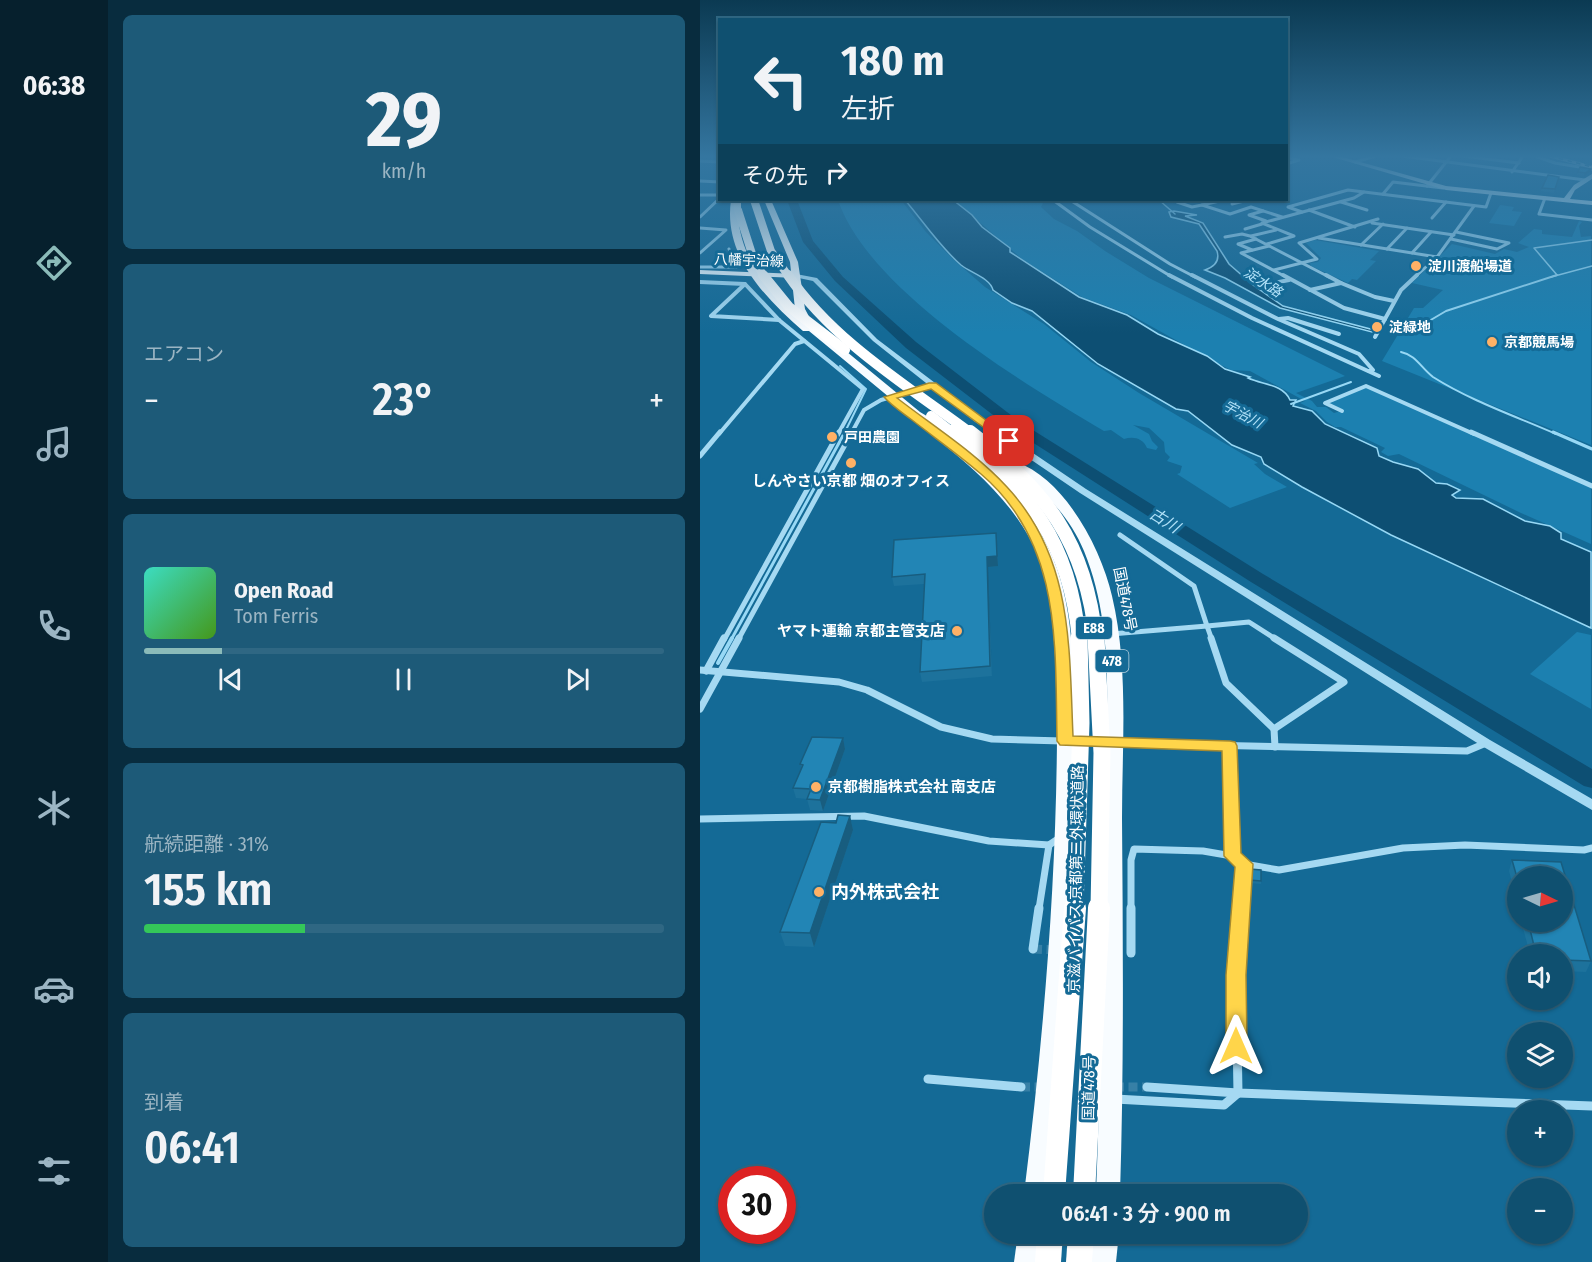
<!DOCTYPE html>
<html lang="ja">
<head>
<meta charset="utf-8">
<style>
	body { margin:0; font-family:"Fira Sans Condensed","Noto Sans JP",sans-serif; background:#1d5a78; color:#f1f3f6; height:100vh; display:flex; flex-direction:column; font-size:22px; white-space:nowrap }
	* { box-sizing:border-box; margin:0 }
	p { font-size:20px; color:#9bb5c3 }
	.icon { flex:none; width:33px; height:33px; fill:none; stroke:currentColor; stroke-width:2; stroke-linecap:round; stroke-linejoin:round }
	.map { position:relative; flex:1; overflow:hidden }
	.sheet { display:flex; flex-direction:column; gap:15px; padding:15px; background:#082c3e; width:592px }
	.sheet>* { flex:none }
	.top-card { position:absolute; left:18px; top:18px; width:570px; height:183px; border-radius:0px; box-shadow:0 2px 4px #0004,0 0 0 2px #2f6783; background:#0f5070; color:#f1f3f6; overflow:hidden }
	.needle { width:39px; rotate:95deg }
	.tools { position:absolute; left:807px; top:866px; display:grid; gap:12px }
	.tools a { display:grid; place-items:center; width:66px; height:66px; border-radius:50%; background:#0f5070; box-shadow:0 2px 4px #0004,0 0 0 2px #2f6783; font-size:30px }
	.speed { position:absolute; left:18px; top:1166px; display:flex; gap:12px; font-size:30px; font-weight:700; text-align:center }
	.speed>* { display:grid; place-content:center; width:78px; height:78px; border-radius:50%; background:#0f5070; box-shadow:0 2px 4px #0004,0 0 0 2px #2f6783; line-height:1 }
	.speed .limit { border:9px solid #d22; background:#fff; color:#111 }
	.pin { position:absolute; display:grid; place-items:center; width:51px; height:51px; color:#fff; margin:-26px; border-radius:12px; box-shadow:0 3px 9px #0006 }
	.me { position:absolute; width:66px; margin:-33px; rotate:0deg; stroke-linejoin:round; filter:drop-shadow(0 0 4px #0008) }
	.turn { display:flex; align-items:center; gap:21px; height:126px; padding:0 24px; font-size:27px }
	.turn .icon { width:78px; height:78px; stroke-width:2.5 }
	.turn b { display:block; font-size:42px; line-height:51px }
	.then { display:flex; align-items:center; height:57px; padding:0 24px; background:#0003; gap:12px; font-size:22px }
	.big { font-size:45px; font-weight:600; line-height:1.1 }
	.sheet .widget { flex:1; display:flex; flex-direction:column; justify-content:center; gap:9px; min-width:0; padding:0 21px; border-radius:9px; background:#1d5a78 }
	.sheet .dial { align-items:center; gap:0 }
	.dial b { font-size:78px; line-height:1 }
	.song { display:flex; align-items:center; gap:18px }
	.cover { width:72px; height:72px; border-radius:9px; background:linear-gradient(135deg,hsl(170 70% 55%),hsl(100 70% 35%)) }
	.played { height:6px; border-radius:3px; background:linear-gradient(90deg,#8bbbb9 15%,#2f6783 15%) }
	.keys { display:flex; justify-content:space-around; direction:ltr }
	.heat { display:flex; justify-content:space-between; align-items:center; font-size:33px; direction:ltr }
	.charge { height:9px; border-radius:4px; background:linear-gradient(90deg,#34c759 31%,#2f6783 0) }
	.trip { position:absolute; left:284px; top:1184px; width:324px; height:60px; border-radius:30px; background:#0f5070; box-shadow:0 2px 4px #0004,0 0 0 2px #2f6783; font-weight:600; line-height:60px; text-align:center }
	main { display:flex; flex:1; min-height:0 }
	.tab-bar { display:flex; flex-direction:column; width:108px; justify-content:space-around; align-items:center; background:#06202d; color:#9bb5c3 }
	.tab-bar .icon { width:42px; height:42px }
	.tab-bar .on { color:#8bbbb9 }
	.tab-bar b { font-size:27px; color:#f1f3f6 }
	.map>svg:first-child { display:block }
</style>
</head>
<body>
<main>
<nav class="tab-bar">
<b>06:38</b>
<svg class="icon on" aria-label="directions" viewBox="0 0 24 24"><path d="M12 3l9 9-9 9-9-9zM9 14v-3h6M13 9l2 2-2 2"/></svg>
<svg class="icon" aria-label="music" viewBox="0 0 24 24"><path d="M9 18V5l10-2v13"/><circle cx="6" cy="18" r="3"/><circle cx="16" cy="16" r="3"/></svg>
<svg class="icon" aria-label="phone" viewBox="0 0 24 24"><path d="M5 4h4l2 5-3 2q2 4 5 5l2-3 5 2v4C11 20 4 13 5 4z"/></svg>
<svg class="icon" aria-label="climate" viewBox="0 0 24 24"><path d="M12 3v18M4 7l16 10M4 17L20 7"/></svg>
<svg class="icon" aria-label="car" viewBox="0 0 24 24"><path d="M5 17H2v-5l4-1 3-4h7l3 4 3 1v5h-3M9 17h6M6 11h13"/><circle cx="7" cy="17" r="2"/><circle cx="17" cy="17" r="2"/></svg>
<svg class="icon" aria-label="filters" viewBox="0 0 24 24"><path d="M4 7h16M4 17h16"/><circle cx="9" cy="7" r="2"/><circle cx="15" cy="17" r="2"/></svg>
</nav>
<section class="sheet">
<div class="widget dial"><b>29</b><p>km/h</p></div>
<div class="widget"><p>エアコン</p>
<div class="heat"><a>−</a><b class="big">23°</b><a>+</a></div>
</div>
<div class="widget">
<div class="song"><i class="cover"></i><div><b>Open Road</b><p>Tom Ferris</p></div></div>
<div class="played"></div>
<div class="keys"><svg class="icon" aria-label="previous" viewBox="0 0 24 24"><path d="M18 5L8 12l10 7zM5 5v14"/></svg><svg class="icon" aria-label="pause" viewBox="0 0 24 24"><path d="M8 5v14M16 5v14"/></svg><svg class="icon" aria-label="next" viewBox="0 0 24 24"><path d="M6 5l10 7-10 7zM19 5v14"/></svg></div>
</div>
<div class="widget"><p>航続距離 · 31%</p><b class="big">155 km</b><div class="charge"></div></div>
<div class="widget"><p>到着</p><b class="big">06:41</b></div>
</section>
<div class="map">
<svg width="892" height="1262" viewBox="0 0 892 1262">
	<rect width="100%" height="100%" fill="#146a96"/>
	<g fill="#1c80b0">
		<path d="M 138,200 L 201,200 L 226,232 L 254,260 L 285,287 L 344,324 L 391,362 L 439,393 L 558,463 L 554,464 L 565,474 L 587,487 L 530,508 L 477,474 L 480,473 L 482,466 L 467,461 L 470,457 L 465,452 L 464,442 L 449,428 L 433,425 L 449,434 L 452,441 L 458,447 L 456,450 L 447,448 C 443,438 433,436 424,439 L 411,430 L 404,431 C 324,384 168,290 138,200 Z"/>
		<polygon points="254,200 331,200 343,203 341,207 354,219 377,231 405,251 449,278 645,376 596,393 612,401 617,407 626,407 634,413 641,411 625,403 666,386 891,486 891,544 821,513 699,454 688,456 681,452 685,448 641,427 635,427 627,422 616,411 600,403 605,401 550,371 531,370 515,362 431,315 382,297 322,259"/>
		<polygon points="800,205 814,207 812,211 822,212 814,226 789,223"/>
		<polygon points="879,221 882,222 879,226 881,237 891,236 891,445 682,361 714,308 723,308 743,290 712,283 752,244 795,254 804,249 817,252 829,247 818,243 834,229 842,230 842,234 872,237"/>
		<polygon points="615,240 679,251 670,260 676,261 657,280 652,279 648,283 611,266 610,263 618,262 621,258 606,243"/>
		<polygon points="877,632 891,635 891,709 830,674"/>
	</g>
	<g fill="#0d4f73" stroke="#97d8f5" stroke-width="1.5">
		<path d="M 205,200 L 253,200 L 272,215 L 282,227 L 310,248 L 310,252 L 379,297 L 427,315 L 458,334 L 507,356 L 525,369 L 550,377 L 548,378 C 563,385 583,384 590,400 L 596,400 L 593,406 L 612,411 L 625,424 L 677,448 L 679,456 L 693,462 L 718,469 L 736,483 L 747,484 L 760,490 L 752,495 L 756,498 L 783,499 L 825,521 L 850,526 L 861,533 L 861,539 L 891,552 L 891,628 L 691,535 L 602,487 L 564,464 L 561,457 L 532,445 L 488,411 L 476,409 L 398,364 L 332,311 L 312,303 L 293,290 C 290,278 271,273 261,265 C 239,246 223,221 205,200 Z"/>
		<path d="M 474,211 L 497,215 L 485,216 L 503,223 L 529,264 L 553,285 L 583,306 L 674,330 L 672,332 L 580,308 L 525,278 L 505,270 C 514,267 520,261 517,251 L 499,224 L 471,217 L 469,212 Z"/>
	</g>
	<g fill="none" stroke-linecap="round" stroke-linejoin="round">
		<g stroke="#97d8f5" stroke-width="1.5">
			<polyline points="459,200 475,214"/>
			<polyline points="857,275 834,248 892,240"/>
			<polyline points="851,277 892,266"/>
		</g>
		<g stroke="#97d8f5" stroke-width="2">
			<polyline points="707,334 746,311 857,275"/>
			<path d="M 701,352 C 716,355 721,368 733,377 C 771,401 815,416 856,434"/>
			<polyline points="140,366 166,389 144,434"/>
			<polyline points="591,404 651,382"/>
		</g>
		<g stroke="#97d8f5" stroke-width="3">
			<polyline points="853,432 892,449"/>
			<polyline points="31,640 145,432"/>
		</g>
		<polyline stroke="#97d8f5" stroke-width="4" points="18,663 32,638"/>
		<polygon fill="#0d4f73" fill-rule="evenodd" points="87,200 97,200 113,241 143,277 216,342 320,422 563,574 892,769 892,788 884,786 551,582 310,428 206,348 135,281 103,242"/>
		<g stroke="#3780a6" stroke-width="9" stroke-dasharray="9 4.5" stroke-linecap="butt">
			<polyline points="333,949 356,950"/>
			<polyline points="321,1087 345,1087"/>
			<polyline points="415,1087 447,1087"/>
		</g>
		<g stroke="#a5d9f2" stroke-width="3">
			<polyline points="702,156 885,180"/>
			<polyline points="763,156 819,163"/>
			<polyline points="835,156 855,163 892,169"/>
			<polyline points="586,157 599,160 586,164"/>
			<polyline points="0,161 20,162"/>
			<polyline points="655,162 676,156"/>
			<polyline points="812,172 823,156"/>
			<polyline points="0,181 20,182"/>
			<polyline points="727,186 751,156"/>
			<polyline points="683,194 693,182 743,188"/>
			<polyline points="0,195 20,195"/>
			<polyline points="845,198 839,214 892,220"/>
			<polyline points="353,200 390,227 472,277"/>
			<polyline points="370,200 470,264 495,277"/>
			<polyline points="489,200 477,202 492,207 502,205"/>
			<polyline points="524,200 502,205 530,214 551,207 582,217"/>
			<polyline points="641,202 667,210"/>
			<polyline points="532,204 548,200"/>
			<polyline points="609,210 655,227"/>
			<polyline points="563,211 549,215 566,221"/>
			<polyline points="602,212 588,207 648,190 786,207 791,193"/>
			<polyline points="0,217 20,198"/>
			<polyline points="732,218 746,202"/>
			<polyline points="672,223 754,235"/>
			<polyline points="0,228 26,230 0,253"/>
			<polyline points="545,229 562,224"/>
			<polyline points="551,236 576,230"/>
			<polyline points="525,237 542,234 550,236 629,277"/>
			<polyline points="619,238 737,257"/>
			<polyline points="751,239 797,249 809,243 756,232"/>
			<polyline points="567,244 594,236 562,223 654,198 664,192"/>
			<polyline points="661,245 683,224"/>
			<polyline points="569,246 541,253 586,277"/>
			<polyline points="687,249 707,228"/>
			<polyline points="552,250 538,244 556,239"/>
			<polyline points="712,253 731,232"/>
			<polyline points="0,267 36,267 29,249"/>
			<polyline points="574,270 617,259 599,243 678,219"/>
			<polyline points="715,277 737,257 774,206"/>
		</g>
		<g stroke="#a5d9f2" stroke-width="4">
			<polyline points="469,275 552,318 679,376"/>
			<polyline points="492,275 578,319 659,354 673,370 669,371"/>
			<polyline points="583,275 644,308 685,319"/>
			<polyline points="0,282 45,284 79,320 163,389 138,434"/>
			<polyline points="641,283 675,297 694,301"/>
			<polyline points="45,284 11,316 79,320"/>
			<polyline points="564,285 589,280"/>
			<polyline points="610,290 641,283 626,275"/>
			<polyline points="579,319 588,318 639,334"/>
			<polyline points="675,337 701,290 717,275"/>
			<polyline points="642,411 625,403 666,386 774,434"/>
			<polyline points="19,434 95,344 104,341"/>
			<polyline points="151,434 164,410 181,400 232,385"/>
		</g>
		<g stroke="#a5d9f2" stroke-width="5">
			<polyline points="771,432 892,486"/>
			<polyline points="0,456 20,432"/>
			<polyline points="420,535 494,586 507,626"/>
			<polyline points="507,626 512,640"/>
			<polyline points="507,626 549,622 577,640"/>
			<polyline points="411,634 507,626"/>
			<polyline points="24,640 139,432"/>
			<polyline points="38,640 152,432"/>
		</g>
		<g stroke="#a5d9f2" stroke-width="7">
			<polyline points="511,638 526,683 574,729 644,682 574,638"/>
			<polyline points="0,670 139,682 167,690 241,727 292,739 363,741"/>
			<polyline points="6,671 24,638"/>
			<polyline points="0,709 39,638"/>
			<polyline points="574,729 575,747"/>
			<polyline points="415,743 767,751 786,743"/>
			<polyline points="530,746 532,856 544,864 579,870 703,848 765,845 884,850 892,848"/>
			<polyline points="0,819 164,816 289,841 349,845 361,837"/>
			<polyline points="339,909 349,845"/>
			<polyline points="431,909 431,860 434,849 503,851 532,856"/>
			<polyline points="541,909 544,864"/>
		</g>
		<g stroke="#a5d9f2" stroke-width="9">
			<polyline points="431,908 431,953"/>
			<polyline points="333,949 339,908"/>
			<polyline points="228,1079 321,1087"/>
			<polyline points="447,1087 538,1093 892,1106"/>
			<polyline points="538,1093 536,975 541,908"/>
			<polyline points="415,1099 524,1105 538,1093"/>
		</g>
		<polygon fill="#a5d9f2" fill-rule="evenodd" points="96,274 117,278 177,339 280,417 386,489 790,740 892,799 892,810 782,746 380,493 274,421 173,341 113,281 94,277 93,276"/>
		<polygon fill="#d4eefc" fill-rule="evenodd" points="629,156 639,156 746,186 864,198 874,185 892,174 892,179 875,190 870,199 892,201 892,205 746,190"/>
		<polygon fill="#f0f9ff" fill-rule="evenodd" points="0,270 96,274 100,276 96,278 0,274"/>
		<g fill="#f8fcff" fill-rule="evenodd">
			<path d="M 31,200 L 38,200 C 35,252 63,286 101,319 L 95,309 L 90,262 L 64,200 L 71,200 L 98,262 L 105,309 L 113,324 L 220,412 L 257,434 L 257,438 L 251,439 C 293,471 332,508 353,558 C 376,614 373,678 374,737 C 376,890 365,1042 348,1194 L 324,1194 C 343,1042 356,890 357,737 C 357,678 362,614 339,558 C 318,506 276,470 233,436 L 231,434 L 236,431 L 212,416 L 109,331 L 103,331 C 64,297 23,255 31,200 Z"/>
			<path d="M 310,460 C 363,474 401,548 412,596 C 429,668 422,745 422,818 C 423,943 424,1069 420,1194 L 396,1194 C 401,1068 402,943 404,817 C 405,730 418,634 384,551 C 368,513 341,487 306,467 L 306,461 Z"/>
			<polygon points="318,1233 344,1233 340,1262 314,1262"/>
			<polygon points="393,1233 419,1233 416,1262 390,1262"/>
		</g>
		<g fill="#fff" fill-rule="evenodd">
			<polygon points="33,200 41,200 41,212 34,210"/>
			<polygon points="337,1233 363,1233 361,1262 335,1262"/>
			<polygon points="368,1233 394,1233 392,1262 366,1262"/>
		</g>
		<defs>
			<polyline id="rail" points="850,156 892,167"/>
		</defs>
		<use href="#rail" stroke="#fff" stroke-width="3"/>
		<use href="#rail" stroke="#146a96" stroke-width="1.5" stroke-dasharray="4.5" stroke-linecap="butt"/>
		<g stroke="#fff" stroke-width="8">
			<polyline points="54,200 71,251 89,277"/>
			<polyline points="38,210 53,257 64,277"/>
		</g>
		<g stroke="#fff" stroke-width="10">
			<polyline points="63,275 89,307 145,350"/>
			<path d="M 88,275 C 134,342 208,386 272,434"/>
			<polyline points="231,416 254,434"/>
		</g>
		<g stroke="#fff" stroke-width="14">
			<path d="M 252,432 C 329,491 370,540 379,640"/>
			<path d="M 270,432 C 346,490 386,542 396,640"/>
		</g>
		<g stroke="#fff" stroke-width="17">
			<polyline points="396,638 402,753 399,909"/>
			<polyline points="375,909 381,723 379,638"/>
		</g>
		<g stroke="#fff" stroke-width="22">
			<polyline points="354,1194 375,908"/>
			<polyline points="384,1194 399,908"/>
		</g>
	</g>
	<g fill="#1d729c">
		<polygon points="809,156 818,156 816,159 809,158"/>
		<polygon points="885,157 891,157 891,166 884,164"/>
		<polygon points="878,172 890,172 884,176 877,175"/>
		<polygon points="859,177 854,193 841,191 842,188"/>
		<polygon points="297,543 298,566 288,567 292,676 222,682 220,672 224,584 194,586 192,577"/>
		<polygon points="143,738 145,749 123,811 110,810 107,799 96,798 93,788 102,768 100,764"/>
		<polygon points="150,816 153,830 114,947 85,946 80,932 136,823"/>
		<polygon points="812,860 861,862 891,961 886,972 862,971 862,954 830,954 821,921 862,921 862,876 818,876 818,905 809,871"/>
		<polygon points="550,869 561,870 561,884 549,883"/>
	</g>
	<g fill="#185d7f">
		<polygon points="891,169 890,172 884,176 885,173"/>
		<polygon points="296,533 298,566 288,567 292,676 287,557"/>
		<polygon points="143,738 145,749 123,811 120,800"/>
		<polygon points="150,816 153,830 114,947 110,933"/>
	</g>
	<g fill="#2285b5" stroke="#185d7f" stroke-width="1.5">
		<polygon points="880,167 891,169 885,173 878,172"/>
		<polygon points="848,175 859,177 855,189 842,188"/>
		<polygon points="296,533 297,556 287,557 290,666 220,672 225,574 192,577 194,540"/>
		<polygon points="112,737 143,738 120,800 107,799 111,789 93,788 103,765 100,764"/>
		<polygon points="138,815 150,816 110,933 80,932 121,822 136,823"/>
		<polygon points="812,860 861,862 891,961 862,960 862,954 836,954 828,921 862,921 862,876 818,876 818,881"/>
		<polygon points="550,869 561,870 561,881 549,880"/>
	</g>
	<linearGradient id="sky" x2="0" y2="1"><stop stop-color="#0b3a52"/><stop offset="0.47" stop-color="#3476a0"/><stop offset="1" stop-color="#3476a0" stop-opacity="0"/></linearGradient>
	<rect width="892" height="333" fill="url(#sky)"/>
	<path fill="#ffd54a" stroke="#a68a30" stroke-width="1.5" d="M 229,383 L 236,383 L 314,441 L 313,443 L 305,443 L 231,389 L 197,398 C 233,426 276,453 307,487 C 373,558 369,646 373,736 L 530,741 L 535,742 L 537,746 L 541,853 L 553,864 L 546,975 L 547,1046 L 544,1052 L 536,1055 L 529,1052 L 526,1046 L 526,975 L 535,867 L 524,856 L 522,751 L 360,745 L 357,741 C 355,644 362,543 281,474 C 259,455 235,438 212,420 C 203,413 192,406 184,397 Z"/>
	<g fill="#ffb166" stroke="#146a96" stroke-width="2">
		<circle cx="716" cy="266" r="6"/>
		<circle cx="677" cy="327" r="6"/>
		<circle cx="792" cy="342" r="6"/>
		<circle cx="132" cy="437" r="6"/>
		<circle cx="151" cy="463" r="6"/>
		<circle cx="257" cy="631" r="6"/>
		<circle cx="116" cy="787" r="6"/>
		<circle cx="119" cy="892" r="6"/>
	</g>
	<g text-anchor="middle" stroke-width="6" stroke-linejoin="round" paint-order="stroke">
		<g font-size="14" fill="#fff" stroke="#146a96">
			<text transform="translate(49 260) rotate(2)" y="5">八幡宇治線</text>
		</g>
		<g font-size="14" font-weight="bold" fill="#fff" stroke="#146a96" text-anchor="start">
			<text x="728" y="271">淀川渡船場道</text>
			<text x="689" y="332">淀緑地</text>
			<text x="804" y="347">京都競馬場</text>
			<text x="144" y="442">戸田農園</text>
		</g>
		<g font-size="14" font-style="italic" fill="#b2e2f9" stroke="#146a96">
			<text transform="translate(563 282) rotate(33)" y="5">淀水路</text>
			<text transform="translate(543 414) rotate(28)" y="5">宇治川</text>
		</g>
		<g fill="#146a96" stroke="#b8d2e0" stroke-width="1.5">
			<rect x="376" y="617" width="36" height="22" rx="4.5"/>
			<rect x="395.5" y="650" width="33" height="22" rx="4.5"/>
		</g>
		<g font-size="14" font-weight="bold" fill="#fff">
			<text x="394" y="633">E88</text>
			<text x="412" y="666">478</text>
		</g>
		<g font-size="15" font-weight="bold" fill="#fff" stroke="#146a96">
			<text x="151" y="486">しんやさい京都 畑のオフィス</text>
			<text x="245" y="636" text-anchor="end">ヤマト運輸 京都主管支店</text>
			<text x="128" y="792" text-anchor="start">京都樹脂株式会社 南支店</text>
		</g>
		<g font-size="15" fill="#fff" stroke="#146a96">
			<text transform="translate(425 599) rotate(79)" y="5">国道478号</text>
			<text transform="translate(376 879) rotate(-89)" y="5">京滋バイパス;京都第二外環状道路</text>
			<text transform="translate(389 1088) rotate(-89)" y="5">国道478号</text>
		</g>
		<g font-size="16" font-style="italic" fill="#b2e2f9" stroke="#146a96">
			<text transform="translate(465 520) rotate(32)" y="6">古川</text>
		</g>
		<g font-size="18" font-weight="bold" fill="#fff" stroke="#146a96" text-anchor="start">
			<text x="131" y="898">内外株式会社</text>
		</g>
	</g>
</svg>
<div class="tools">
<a><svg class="needle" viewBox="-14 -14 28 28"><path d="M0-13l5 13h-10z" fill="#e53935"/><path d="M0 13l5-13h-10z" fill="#9bb5c3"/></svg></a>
<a><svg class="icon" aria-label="sound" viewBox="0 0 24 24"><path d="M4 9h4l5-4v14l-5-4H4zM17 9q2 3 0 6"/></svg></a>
<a><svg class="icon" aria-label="layers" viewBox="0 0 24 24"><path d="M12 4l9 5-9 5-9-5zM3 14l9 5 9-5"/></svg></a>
<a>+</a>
<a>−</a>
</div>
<div class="speed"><div class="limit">30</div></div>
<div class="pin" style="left:309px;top:441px;background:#d93025"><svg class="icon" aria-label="arrive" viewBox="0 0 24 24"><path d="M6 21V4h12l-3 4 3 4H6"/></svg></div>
<svg class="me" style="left:536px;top:1046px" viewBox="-20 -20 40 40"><path d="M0-17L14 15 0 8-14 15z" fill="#ffd54a" stroke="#fff" stroke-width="4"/></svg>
<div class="trip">06:41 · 3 分 · 900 m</div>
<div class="top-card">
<div class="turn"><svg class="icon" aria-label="left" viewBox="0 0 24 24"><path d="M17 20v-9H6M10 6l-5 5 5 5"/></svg><div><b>180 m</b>左折</div></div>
<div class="then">その先<svg class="icon" aria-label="right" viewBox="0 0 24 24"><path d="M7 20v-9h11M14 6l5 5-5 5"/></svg></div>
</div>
</div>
</main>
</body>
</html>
